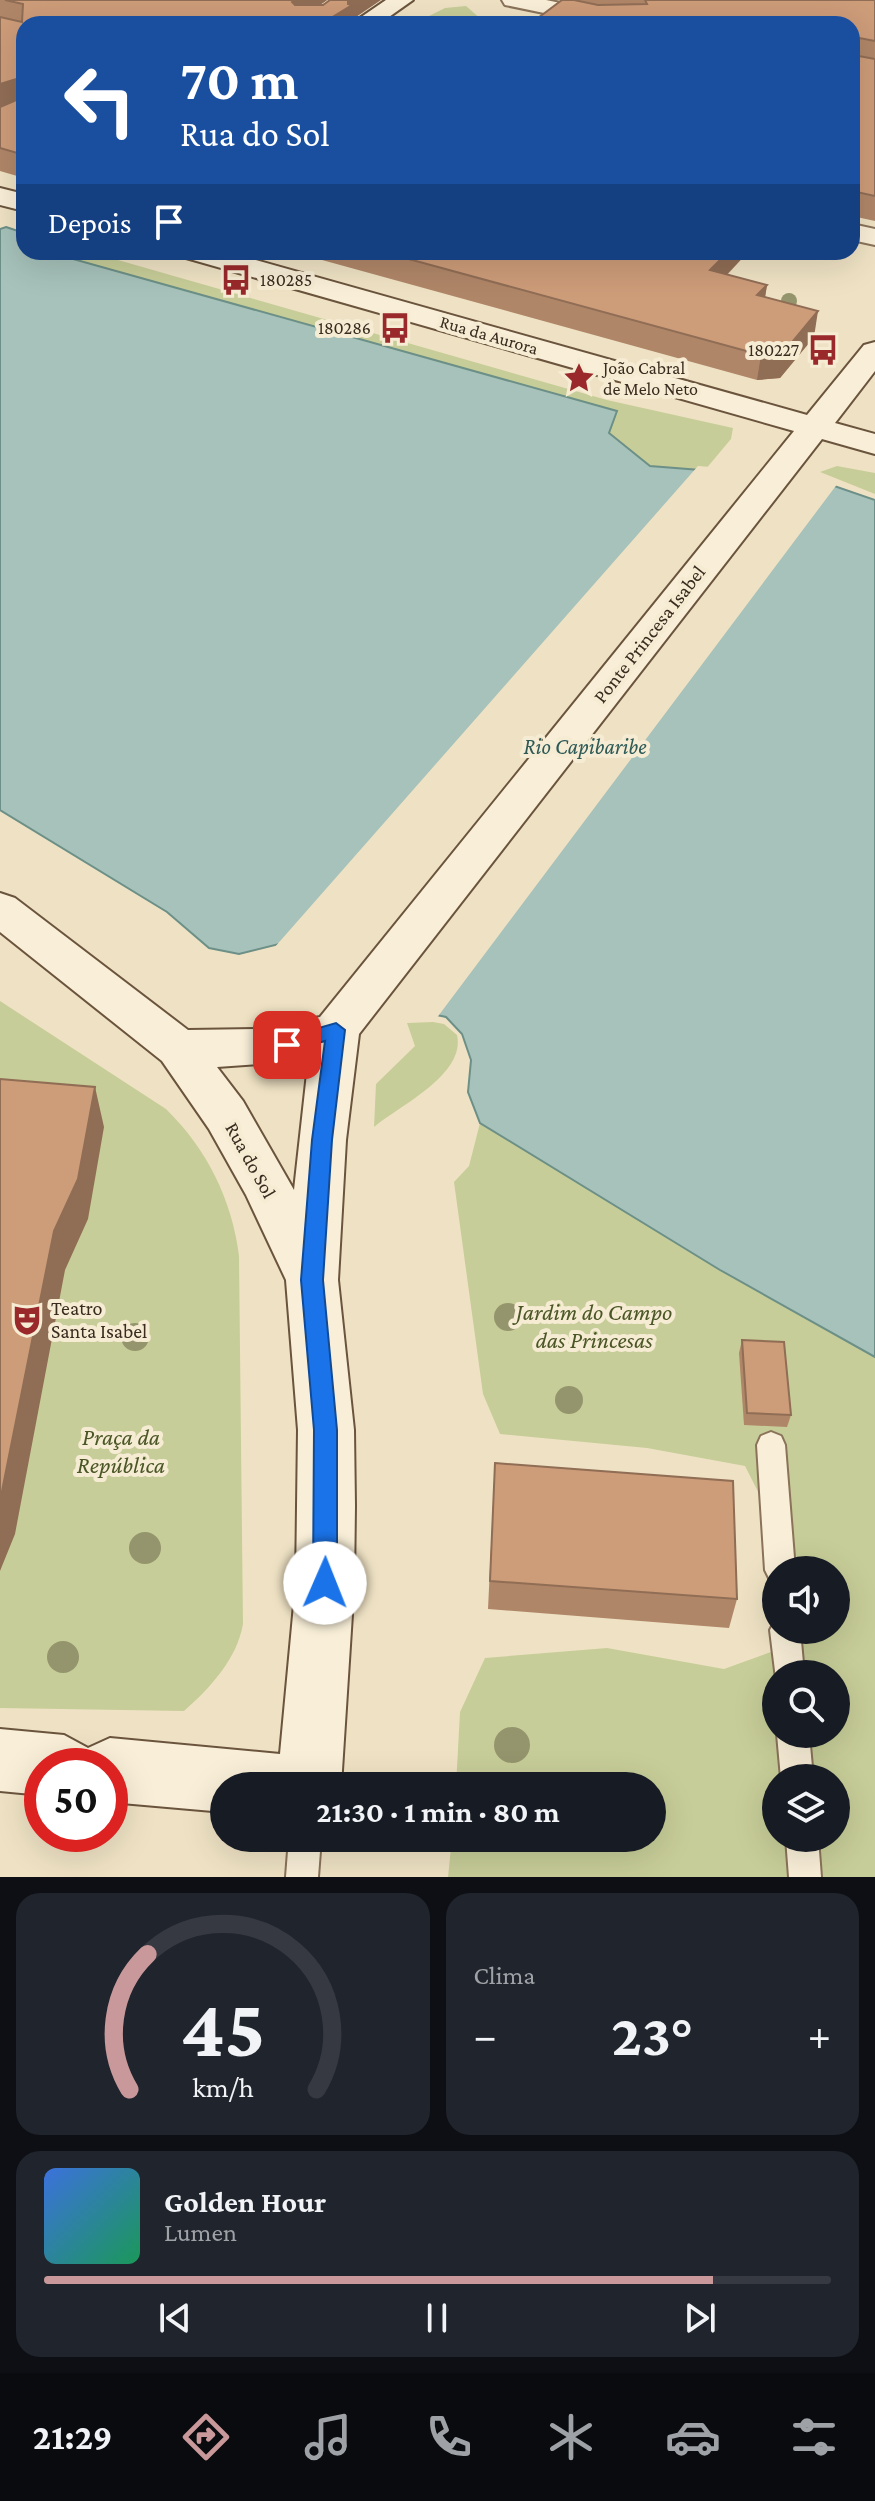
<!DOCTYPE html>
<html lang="pt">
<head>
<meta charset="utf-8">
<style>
	body { margin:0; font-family:"Crimson Pro",serif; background:#20242c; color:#f1f3f6; height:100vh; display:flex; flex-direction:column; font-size:30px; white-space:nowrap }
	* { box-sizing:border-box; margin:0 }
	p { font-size:26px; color:#9ea1a6 }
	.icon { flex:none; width:44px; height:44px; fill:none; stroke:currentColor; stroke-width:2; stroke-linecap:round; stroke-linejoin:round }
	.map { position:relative; height:1877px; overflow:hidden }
	.side { display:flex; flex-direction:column; gap:16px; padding:16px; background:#0d0f14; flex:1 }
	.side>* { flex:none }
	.top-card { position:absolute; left:16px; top:16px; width:844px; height:244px; border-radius:24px; box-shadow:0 8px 32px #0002; background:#1a4fa0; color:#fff; overflow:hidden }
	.tools { position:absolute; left:762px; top:1556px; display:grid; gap:16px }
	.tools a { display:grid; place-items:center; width:88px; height:88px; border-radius:50%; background:#171b24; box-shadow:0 8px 32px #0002; font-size:40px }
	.speed { position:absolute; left:24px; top:1748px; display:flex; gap:16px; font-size:40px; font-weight:700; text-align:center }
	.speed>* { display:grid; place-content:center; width:104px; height:104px; border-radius:50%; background:#171b24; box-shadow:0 8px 32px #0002; line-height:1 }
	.speed .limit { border:12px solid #d22; background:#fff; color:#111 }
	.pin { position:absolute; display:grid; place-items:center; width:68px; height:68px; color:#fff; margin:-34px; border-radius:16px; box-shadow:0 4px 12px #0006 }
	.me { position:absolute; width:88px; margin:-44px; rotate:1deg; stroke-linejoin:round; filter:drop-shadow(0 0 6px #0008) }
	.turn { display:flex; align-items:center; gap:28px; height:168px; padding:0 32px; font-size:36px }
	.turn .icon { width:104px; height:104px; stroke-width:2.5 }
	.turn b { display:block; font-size:56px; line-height:68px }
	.then { display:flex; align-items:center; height:76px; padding:0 32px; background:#0003; gap:16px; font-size:30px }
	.big { font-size:60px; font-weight:700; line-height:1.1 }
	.side .widget { flex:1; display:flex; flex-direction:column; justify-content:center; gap:12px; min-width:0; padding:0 28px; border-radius:24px; background:#20242c }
	.side .dial { align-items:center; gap:0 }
	.dial svg { height:208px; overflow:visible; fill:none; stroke:#363941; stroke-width:7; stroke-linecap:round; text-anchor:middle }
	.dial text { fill:#f1f3f6; stroke:none }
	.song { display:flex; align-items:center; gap:24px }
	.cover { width:96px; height:96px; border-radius:12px; background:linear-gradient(135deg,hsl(220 70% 55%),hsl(150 70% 35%)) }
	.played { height:8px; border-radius:4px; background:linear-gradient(90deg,#c9989a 85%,#363941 85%) }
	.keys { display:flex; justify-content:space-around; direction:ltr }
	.heat { display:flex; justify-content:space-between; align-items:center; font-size:44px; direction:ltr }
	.side .tiles { flex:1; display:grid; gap:16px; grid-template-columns:1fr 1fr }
	.widget:last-child { grid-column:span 2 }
	.trip { position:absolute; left:210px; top:1772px; width:456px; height:80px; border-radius:40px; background:#171b24; box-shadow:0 8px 32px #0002; font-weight:700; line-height:80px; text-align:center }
	.dock { display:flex; height:128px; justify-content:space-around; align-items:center; background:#090b0e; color:#9ea1a6 }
	.dock .icon { width:56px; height:56px }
	.dock .active { color:#c9989a }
	.dock b { font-size:36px; color:#f1f3f6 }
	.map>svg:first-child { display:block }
</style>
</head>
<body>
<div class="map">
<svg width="875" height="1877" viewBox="0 0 875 1877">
	<rect width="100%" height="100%" fill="#efe2c4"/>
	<g fill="#c7cd98" fill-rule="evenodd">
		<polygon points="466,6 482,20 472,22 476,24 413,24 445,8"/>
		<polygon points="48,252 90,252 607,400 733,428 731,439 705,470 650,466 609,433 617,411"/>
		<polygon points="837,466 875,473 875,494 820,472"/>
		<path d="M 0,1001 L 166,1109 C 207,1149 232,1200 239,1256 L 243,1624 C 237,1659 210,1688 184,1711 L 0,1708 Z"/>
		<path d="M 433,1022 L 444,1024 L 457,1035 C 466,1074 401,1105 374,1127 L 376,1084 L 415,1046 L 407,1023 Z"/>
		<path d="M 468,1092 L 875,1301 L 875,1877 L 448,1877 L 452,1838 L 652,1838 L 652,1786 L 456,1786 L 460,1712 L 485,1658 L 607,1648 L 724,1669 L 779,1649 L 781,1630 L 836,1630 L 836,1570 L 786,1570 L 788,1551 L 745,1466 L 647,1448 L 500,1434 L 483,1394 L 454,1182 L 469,1166 L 480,1123 ZM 776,1674 L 836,1674 L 836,1734 L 776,1734 ZM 776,1778 L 836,1778 L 836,1838 L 776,1838 Z"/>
	</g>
	<polygon fill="#a6c2ba" stroke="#6c9087" stroke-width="2" points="6,227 24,233 24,252 48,252 617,411 609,433 650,466 814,479 875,500 875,1357 720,1270 480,1123 468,1092 471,1060 462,1034 446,1017 432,1014 351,953 303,938 239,954 209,948 167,912 0,810 0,229"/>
	<polygon fill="#efe2c4" points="698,466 814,475 838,483 436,1019 349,957 303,942 274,948"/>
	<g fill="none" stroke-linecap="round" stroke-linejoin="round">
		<defs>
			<g id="lane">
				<polygon points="771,1432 781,1436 785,1445 795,1570 776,1570 776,1583 770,1580 765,1570 757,1445 761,1436"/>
				<polygon points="776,1619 776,1630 800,1630 804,1674 776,1674 776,1679 770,1630"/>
				<polygon points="777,1734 809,1734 813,1778 781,1778"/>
				<polygon points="289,1838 321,1838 318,1877 286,1877"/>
				<polygon points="786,1838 818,1838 821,1877 789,1877"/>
			</g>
			<g id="street">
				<polygon points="502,0 546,0 639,19 643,24 597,24 505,5"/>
				<polygon points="852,224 875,229 875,245 852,240"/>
			</g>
			<g id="secondary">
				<polygon points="386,0 413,0 379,24 351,24"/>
				<polygon points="0,188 24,194 24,211 0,205"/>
				<path d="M 182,252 L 227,252 L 807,415 L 864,345 L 875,342 L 875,371 L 835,423 L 875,434 L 875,454 L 822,439 L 359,1034 L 346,1140 L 338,1280 L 354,1430 L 355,1506 L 354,1583 L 341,1786 L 224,1786 L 224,1812 L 110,1802 L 110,1766 L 42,1766 L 42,1795 L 0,1791 L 0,1729 L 64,1735 L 88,1748 L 110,1738 L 280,1754 L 296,1583 L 297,1506 L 298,1430 L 286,1280 L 246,1195 L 209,1129 L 162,1061 L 0,932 L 0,893 L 15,898 L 188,1030 L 258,1029 L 320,1017 L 794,431 L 186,258 ZM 309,1055 L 294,1190 L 243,1101 L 217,1067 L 258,1064 Z"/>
			</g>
		</defs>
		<use href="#lane" stroke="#8a735a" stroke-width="4"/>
		<use href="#street" stroke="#8a735a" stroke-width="4"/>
		<use href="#secondary" stroke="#6b543d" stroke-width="4"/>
		<use href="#lane" fill="#f9efd8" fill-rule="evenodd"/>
		<use href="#street" fill="#f9efd8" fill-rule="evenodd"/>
		<use href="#secondary" fill="#f9efd8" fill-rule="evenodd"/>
	</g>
	<g fill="#94956d">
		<circle cx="789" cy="301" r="8"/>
		<circle cx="508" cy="1317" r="14"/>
		<circle cx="135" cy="1337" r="14"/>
		<circle cx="569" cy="1400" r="14"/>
		<circle cx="145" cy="1548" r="16"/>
		<circle cx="63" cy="1657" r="16"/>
		<circle cx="512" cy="1745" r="18"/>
	</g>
	<g fill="#b08668">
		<polygon points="0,0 327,0 320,5 353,19 353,24 24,24 24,178 0,171"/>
		<polygon points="562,0 875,0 875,221 852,216 852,24 530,24"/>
		<polygon points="293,252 748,252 727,275 767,285 765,297 814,337 780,378 757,380"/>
		<polygon points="742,1340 791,1415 787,1427 744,1425 739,1353"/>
		<polygon points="495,1463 737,1599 729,1628 488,1609"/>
	</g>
	<g fill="#906d55">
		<polygon points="294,0 327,0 293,24 292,2"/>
		<polygon points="348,0 381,0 353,19 353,24 321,24"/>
		<polygon points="23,77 24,101 0,109 0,84"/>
		<polygon points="728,252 748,252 707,295 710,270"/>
		<polygon points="767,285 763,310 757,295"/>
		<polygon points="818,311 814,337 780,378 757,380 761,355"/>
		<polygon points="95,1087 104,1127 88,1219 65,1270 15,1534 0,1571 0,1501 54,1231"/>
	</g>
	<g fill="#cd9c79" stroke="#906d55" stroke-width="2">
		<polygon points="5,0 294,0 292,2 295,5 323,5 330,0 348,0 348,4 352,5 321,24 24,24 24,155 0,148 0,107 21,98 23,77 0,84 0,17 22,22 23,4"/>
		<polygon points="562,0 574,0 598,5 647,4 645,0 875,0 875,41 854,37 853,55 875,59 875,196 852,191 852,24 530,24"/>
		<polygon points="383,252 728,252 710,270 767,285 757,295 818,311 784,352 761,355"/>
		<polygon points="0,1079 95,1087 78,1179 54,1231 0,1501"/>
		<polygon points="742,1340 784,1342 791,1415 747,1413"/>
		<polygon points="495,1463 733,1481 737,1599 490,1581"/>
	</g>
	<polygon fill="#1a73e8" stroke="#114b97" stroke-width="2" points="336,1023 345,1030 332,1140 323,1280 337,1430 337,1583 334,1592 325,1595 316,1592 313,1583 314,1430 301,1280 312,1140 325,1041 287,1052 277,1045 280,1039"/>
	<defs>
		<symbol id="bus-bare" viewBox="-9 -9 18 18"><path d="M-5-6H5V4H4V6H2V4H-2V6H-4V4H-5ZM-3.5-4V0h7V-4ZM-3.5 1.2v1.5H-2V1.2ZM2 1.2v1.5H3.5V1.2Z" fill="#99292a" stroke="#f6ecd4" stroke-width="2.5" paint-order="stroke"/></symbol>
		<symbol id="sight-bare" viewBox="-9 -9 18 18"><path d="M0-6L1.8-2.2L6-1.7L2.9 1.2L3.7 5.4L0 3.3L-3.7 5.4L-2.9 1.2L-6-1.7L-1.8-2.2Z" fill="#99292a" stroke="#f6ecd4" stroke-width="2.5" paint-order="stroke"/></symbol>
		<symbol id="theatre-bare" viewBox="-9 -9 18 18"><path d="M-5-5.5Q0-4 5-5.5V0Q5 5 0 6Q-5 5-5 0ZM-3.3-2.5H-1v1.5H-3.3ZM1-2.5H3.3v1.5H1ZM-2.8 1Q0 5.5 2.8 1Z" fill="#99292a" stroke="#f6ecd4" stroke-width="2.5" paint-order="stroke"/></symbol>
	</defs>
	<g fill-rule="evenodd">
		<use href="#bus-bare" x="214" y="258" width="44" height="44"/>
		<use href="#bus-bare" x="373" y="306" width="44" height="44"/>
		<use href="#bus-bare" x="801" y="328" width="44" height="44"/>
		<use href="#sight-bare" x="557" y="356" width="44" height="44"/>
		<use href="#theatre-bare" x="5" y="1298" width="44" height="44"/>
	</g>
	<g text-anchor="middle" stroke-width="8" stroke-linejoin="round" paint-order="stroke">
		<g font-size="18" fill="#392b1e" stroke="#f6ecd4" text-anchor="start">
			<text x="260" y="286">180285</text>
			<text x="371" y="334" text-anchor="end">180286</text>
			<text x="799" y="356" text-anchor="end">180227</text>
			<text x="603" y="374">João Cabral<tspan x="603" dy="21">de Melo Neto</tspan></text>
		</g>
		<g font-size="18" fill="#392b1e" stroke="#f6ecd4">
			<text transform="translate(489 335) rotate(16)" y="6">Rua da Aurora</text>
		</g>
		<g font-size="20" fill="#392b1e" stroke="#f6ecd4">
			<text transform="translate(649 634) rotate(-52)" y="7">Ponte Princesa Isabel</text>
			<text transform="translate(251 1160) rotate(61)" y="7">Rua do Sol</text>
		</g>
		<g font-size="20" fill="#392b1e" stroke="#f6ecd4" text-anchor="start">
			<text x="51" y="1315">Teatro<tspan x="51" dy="23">Santa Isabel</tspan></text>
		</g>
		<g font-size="22" font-style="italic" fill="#2d5956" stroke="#f6ecd4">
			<text x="585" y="754">Rio Capibaribe</text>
		</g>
		<g font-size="24" font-style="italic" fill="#4a5625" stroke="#f6ecd4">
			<text x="594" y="1320">Jardim do Campo<tspan x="594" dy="28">das Princesas</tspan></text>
			<text x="121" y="1445">Praça da<tspan x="121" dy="28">República</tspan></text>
		</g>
	</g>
</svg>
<div class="tools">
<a><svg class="icon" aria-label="sound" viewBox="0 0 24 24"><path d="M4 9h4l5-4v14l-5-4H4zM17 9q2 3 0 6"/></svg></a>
<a><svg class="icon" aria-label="search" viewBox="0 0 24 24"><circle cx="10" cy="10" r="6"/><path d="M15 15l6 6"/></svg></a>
<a><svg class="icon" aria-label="layers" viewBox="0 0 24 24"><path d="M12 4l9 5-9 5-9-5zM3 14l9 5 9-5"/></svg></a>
</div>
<div class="speed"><div class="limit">50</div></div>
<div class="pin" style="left:287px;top:1045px;background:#d93025"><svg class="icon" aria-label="arrive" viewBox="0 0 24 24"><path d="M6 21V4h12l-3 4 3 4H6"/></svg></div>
<svg class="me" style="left:325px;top:1583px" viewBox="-20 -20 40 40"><circle r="19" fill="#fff"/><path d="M0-13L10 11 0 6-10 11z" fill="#1a73e8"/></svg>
<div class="trip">21:30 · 1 min · 80 m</div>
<div class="top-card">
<div class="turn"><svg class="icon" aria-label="left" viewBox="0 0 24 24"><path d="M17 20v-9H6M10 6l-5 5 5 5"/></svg><div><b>70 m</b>Rua do Sol</div></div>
<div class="then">Depois<svg class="icon" aria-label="arrive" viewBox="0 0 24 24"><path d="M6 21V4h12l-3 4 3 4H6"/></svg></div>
</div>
</div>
<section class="side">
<div class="tiles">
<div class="widget dial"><svg viewBox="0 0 100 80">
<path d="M14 69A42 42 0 1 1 86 69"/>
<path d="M14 69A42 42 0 0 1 21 17" stroke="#c9989a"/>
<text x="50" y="56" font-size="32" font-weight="700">45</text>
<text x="50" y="72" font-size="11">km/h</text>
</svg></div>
<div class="widget"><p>Clima</p>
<div class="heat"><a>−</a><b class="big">23°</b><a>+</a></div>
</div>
<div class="widget">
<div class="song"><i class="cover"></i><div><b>Golden Hour</b><p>Lumen</p></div></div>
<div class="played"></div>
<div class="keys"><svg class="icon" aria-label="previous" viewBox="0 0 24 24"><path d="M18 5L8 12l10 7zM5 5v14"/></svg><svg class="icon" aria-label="pause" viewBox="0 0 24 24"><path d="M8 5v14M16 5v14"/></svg><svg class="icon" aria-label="next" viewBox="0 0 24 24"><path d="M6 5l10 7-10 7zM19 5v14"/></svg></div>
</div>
</div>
</section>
<nav class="dock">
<b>21:29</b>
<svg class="icon active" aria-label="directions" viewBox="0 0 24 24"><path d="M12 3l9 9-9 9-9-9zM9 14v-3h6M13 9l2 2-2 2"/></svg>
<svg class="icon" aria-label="music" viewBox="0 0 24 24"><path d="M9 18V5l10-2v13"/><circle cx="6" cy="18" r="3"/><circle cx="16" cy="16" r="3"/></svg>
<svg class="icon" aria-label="phone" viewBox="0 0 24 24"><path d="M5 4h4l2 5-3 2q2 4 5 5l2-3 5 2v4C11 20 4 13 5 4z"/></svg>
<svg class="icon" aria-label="climate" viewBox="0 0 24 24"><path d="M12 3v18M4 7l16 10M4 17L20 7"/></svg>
<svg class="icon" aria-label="car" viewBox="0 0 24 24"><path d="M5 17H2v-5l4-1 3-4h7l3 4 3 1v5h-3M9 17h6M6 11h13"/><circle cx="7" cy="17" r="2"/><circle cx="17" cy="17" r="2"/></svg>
<svg class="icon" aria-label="filters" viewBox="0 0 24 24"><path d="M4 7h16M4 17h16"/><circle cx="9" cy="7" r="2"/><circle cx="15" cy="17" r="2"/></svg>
</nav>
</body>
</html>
